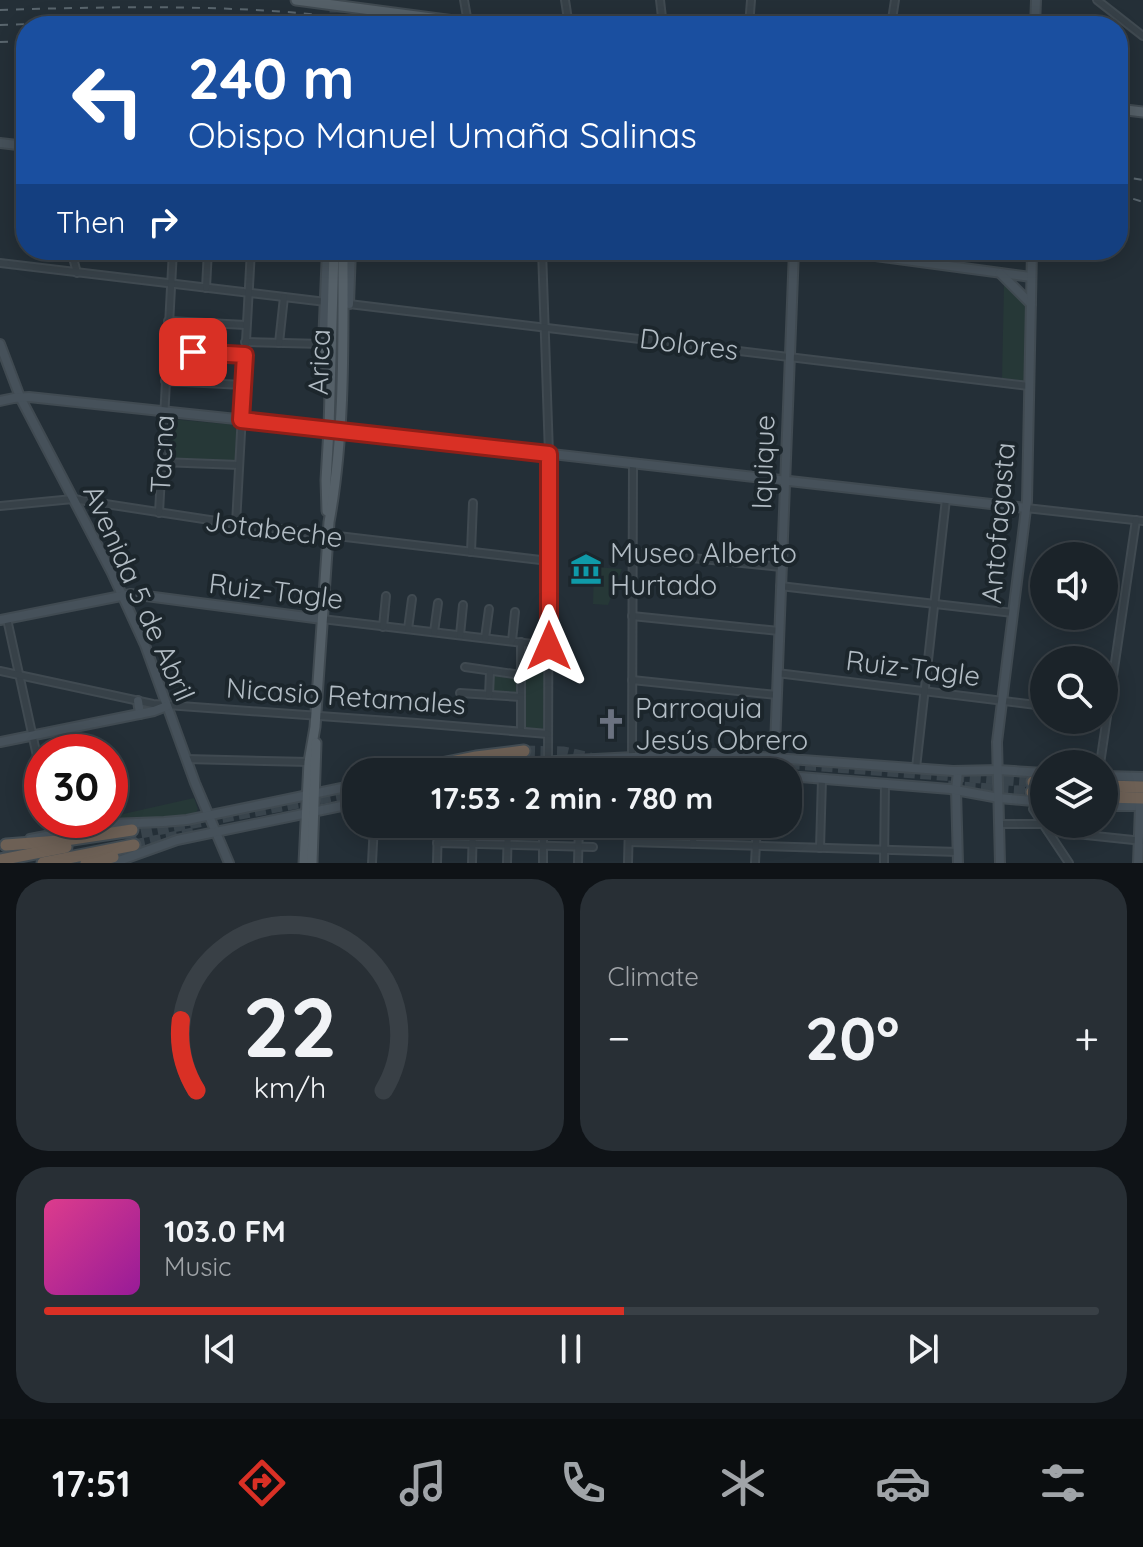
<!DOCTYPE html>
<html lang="en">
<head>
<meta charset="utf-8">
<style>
	body { margin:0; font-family:Quicksand,sans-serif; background:#282f35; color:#f1f3f6; height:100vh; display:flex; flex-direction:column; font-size:30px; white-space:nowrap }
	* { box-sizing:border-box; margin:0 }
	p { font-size:26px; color:#a0a4a8 }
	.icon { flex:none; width:44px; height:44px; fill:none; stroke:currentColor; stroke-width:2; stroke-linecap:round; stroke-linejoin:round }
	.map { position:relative; height:863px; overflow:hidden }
	.details { display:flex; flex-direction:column; gap:16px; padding:16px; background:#0f1317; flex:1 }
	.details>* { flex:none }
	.guide { position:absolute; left:16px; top:16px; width:1112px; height:244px; border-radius:32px; box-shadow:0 4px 20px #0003,0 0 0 2px #394046; background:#1a4fa0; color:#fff; overflow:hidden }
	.fabs { position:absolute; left:1030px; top:542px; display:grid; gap:16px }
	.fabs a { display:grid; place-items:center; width:88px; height:88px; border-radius:50%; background:#1b2329; box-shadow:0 4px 20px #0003,0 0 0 2px #394046; font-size:40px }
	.speed { position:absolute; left:24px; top:734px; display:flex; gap:16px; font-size:40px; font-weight:700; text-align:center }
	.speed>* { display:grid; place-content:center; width:104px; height:104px; border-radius:50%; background:#1b2329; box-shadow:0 4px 20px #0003,0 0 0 2px #394046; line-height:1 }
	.speed .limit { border:12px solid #d22; background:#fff; color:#111 }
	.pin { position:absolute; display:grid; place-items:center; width:68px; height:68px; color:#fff; margin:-34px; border-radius:16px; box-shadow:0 4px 12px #0006 }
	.me { position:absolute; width:88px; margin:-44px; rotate:0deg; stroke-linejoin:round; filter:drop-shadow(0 0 6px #0008) }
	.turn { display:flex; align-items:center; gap:28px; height:168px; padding:0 40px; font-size:36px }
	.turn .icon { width:104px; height:104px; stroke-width:2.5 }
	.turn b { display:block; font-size:56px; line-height:68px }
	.then { display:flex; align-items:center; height:76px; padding:0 40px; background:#0003; gap:16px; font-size:30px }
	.big { font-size:60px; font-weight:800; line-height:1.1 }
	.details .card { flex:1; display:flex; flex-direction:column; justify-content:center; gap:12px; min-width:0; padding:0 28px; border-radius:32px; background:#282f35 }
	.details .dial { align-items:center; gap:0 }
	.dial svg { height:208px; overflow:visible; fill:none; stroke:#394046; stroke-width:7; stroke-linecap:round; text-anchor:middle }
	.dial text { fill:#f1f3f6; stroke:none }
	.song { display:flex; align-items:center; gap:24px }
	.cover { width:96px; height:96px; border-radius:12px; background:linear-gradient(135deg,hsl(330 70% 55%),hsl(300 70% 35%)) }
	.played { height:8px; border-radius:4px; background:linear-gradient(90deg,#d93025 55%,#394046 55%) }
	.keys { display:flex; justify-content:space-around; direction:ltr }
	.heat { display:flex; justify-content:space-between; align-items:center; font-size:44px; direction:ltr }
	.details .tiles { flex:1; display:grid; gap:16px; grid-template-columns:1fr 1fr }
	.card:last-child { grid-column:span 2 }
	.trip { position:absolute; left:342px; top:758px; width:460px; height:80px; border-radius:32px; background:#1b2329; box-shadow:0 4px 20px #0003,0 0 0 2px #394046; font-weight:800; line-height:80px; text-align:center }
	.tabs { display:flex; height:128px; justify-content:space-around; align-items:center; background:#0b0e10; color:#a0a4a8 }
	.tabs .icon { width:56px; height:56px }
	.tabs .current { color:#d93025 }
	.tabs b { font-size:36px; color:#f1f3f6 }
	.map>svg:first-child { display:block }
</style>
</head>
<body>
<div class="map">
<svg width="1143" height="863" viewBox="0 0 1143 863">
	<rect width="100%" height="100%" fill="#242f37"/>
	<g fill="#263837">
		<polygon points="1004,284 1028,308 1027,382 1002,378"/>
		<polygon points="170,419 237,425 235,463 167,460"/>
		<polygon points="594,567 622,569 608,605 593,604"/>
		<polygon points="527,646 546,648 543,729 524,727"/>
		<polygon points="491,675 517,677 517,693 491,692"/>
		<path d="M 194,798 L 198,809 L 194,816 C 163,818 132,818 101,822 L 101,820 L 110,820 L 110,817 Z"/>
	</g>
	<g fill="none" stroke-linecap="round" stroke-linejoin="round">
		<g stroke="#39444c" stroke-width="9" stroke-dasharray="9 4.5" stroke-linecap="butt">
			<polyline points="334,26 334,0"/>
			<polyline points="343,26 343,0"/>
		</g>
		<g stroke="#39444c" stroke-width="11" stroke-dasharray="11 5.5" stroke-linecap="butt">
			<polyline points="524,751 564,752 594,759"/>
			<polyline points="690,758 782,763 1033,782"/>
			<polyline points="728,768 776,772"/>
			<polyline points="948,786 1032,792"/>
			<polyline points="125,836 356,792"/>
			<polyline points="134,845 198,832"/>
			<polyline points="113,857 142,846"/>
		</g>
		<defs>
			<g id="street">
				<polyline points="464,0 468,23"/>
				<polyline points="565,0 569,26"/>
				<polyline points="660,0 663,26"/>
				<polyline points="1097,0 1143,36"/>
				<polyline points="749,26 751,0"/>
				<polyline points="891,26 895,0"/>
				<polyline points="71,250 77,273"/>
				<polyline points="542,250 549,454 548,761"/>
				<polyline points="0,263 326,302"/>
				<polyline points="206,288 208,250"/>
				<polyline points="349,304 1029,386"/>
				<polyline points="168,321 246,325"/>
				<polyline points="245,342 323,344"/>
				<polyline points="279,343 284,297"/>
				<polyline points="167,351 245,355"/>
				<polyline points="165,381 243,385"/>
				<polyline points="161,462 239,465"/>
				<polyline points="0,506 73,499 236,524 549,561"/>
				<polyline points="1026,508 1143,521"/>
				<polyline points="159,513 173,250"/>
				<polyline points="236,524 251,250"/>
				<polyline points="471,552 473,503"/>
				<polyline points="632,552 781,567"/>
				<polyline points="780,586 1013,613"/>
				<polyline points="632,616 779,631"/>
				<polyline points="7,619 42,779"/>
				<polyline points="322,619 549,646"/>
				<polyline points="383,627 386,596"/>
				<polyline points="408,629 412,599"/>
				<polyline points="434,632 438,603"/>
				<polyline points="460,635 463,605"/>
				<polyline points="485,638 489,609"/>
				<polyline points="512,641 515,612"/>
				<polyline points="521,642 521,731"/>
				<polyline points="465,667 521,675"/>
				<polyline points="0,671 153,704 417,723 548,734"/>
				<polyline points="777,673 1044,706"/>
				<polyline points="632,680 777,695"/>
				<polyline points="460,693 521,697"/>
				<polyline points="489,695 490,672"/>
				<polyline points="632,757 633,464"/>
				<polyline points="186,759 309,762"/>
				<polyline points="1100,764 1136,520"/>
				<polyline points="916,768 946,499"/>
				<polyline points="759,772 760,756"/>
				<polyline points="1033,809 1069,863"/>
				<polyline points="51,820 54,834"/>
				<polyline points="999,824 1043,824"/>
				<polyline points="1048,831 1143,841"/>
				<polyline points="629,842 958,852"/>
				<polyline points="437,843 593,847"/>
				<polyline points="693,844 694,824"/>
				<polyline points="820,848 822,779"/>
				<polyline points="372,863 374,824"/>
				<polyline points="437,863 438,824"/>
				<polyline points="472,863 473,824"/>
				<polyline points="507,863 508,824"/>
				<polyline points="543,863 543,824"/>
				<polyline points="578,863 579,824"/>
				<polyline points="628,863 629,824"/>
				<polyline points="755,863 757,824"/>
				<polyline points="884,863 885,784"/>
			</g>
			<g id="secondary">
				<polyline points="1035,26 1036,0"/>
				<polyline points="0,143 26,146"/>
				<polyline points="831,250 1031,277"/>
				<polyline points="1000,273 1031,304"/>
				<polyline points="349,304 351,250"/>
				<polyline points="0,344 20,397 112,573 145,645 195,783 229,863"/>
				<polyline points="323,344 327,250"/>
				<polyline points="0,401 14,398 29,397 368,433 1026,508"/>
				<polyline points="0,620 131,594 322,619"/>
				<polyline points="138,701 140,714"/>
				<polyline points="0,742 154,711 167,706"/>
				<polyline points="958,771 956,790 958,863"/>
				<polyline points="429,772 518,763 672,755 720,754 953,771 998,770 1044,773"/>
				<path d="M 518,772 C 592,762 664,766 739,772"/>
				<polyline points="774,772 794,250"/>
				<polyline points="788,776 950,789 999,798 1044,802"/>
				<polyline points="1104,776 1143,777"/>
				<polyline points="1104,806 1143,806"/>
				<polyline points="30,839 108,824 164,822 187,820 356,785"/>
				<polyline points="113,863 177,840 356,803"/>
				<polyline points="1000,863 997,742 1027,501 1032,250"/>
				<polyline points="1138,863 1140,806"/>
			</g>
			<g id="primary">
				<polyline points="296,0 492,26"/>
				<polyline points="1118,109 1143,112"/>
				<polyline points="323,344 327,376"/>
				<polyline points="327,511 326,480 329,429 334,250"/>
				<path d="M 304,863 L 309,762 L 315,727 L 329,522 C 345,435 343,339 343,250"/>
				<polyline points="312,863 316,743"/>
			</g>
			<g id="highway">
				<polyline points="401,772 476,757 524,751"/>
				<polyline points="1033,782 1044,783"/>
				<polyline points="1104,786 1143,787"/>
				<polyline points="1032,792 1044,793"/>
				<polyline points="1104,797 1143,798"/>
				<polyline points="6,845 59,841 132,830"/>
				<polyline points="0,860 66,847"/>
				<polyline points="43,863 134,845"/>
				<polyline points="86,863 113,857"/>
			</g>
		</defs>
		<use href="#street" stroke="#404a51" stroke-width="10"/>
		<use href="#secondary" stroke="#404a51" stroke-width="12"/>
		<use href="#primary" stroke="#404a51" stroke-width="13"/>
		<use href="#highway" stroke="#424c53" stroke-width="15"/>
		<use href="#street" stroke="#374148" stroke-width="6"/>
		<use href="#secondary" stroke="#46515a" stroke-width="8"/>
		<use href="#primary" stroke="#556068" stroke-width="9"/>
		<use href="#highway" stroke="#6d6055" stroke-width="11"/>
		<g stroke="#5a666e" stroke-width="2" stroke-dasharray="8 8" stroke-linecap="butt">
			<path d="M 0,10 C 96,7 192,5 288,12 C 325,15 362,21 398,26"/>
			<polyline points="180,22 308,26"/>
			<polyline points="0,25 192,18"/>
			<polyline points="0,42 26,41"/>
			<polyline points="1118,176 1143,180"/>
			<polyline points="1118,194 1143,202"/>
		</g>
	</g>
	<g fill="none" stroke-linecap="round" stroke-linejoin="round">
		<defs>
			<polyline id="route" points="193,352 245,355 241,420 549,454 549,646"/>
		</defs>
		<use href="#route" stroke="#8d1f18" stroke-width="20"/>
		<use href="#route" stroke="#d93025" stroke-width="14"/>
	</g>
	<defs>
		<symbol id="museum-bare" viewBox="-9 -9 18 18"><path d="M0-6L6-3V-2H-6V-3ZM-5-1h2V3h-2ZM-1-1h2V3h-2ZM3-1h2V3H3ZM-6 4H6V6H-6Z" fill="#0f9aa8" stroke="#1c262c" stroke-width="2.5" paint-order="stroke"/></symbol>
		<symbol id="church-bare" viewBox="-9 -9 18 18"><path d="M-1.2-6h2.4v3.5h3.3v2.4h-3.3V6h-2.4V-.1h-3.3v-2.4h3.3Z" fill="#6b7280" stroke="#1c262c" stroke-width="2.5" paint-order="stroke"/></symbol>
	</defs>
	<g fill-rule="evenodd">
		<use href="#museum-bare" x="564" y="547" width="44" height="44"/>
		<use href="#church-bare" x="589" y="702" width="44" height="44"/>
	</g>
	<g text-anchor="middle" stroke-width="8" stroke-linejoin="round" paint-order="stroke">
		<g font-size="28" fill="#b2bcc4" stroke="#1c262c">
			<text transform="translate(689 344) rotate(7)" y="10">Dolores</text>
			<text transform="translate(319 362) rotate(-88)" y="10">Arica</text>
			<text transform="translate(162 454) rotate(-87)" y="10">Tacna</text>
			<text transform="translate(763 462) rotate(-88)" y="10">Iquique</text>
			<text transform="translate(998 523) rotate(-85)" y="10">Antofagasta</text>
			<text transform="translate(274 529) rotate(7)" y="10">Jotabeche</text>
			<text transform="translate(276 591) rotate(7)" y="10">Ruiz-Tagle</text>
			<text transform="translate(139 593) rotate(66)" y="10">Avenida 5 de Abril</text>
			<text transform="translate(913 668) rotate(7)" y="10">Ruiz-Tagle</text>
			<text transform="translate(346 696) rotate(4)" y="10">Nicasio Retamales</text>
		</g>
		<g font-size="28" fill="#b2bcc4" stroke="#1c262c" text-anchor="start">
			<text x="610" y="563">Museo Alberto<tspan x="610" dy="32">Hurtado</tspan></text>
			<text x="635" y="718">Parroquia<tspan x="635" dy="32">Jesús Obrero</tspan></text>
		</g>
	</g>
</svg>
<div class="fabs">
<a><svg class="icon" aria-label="sound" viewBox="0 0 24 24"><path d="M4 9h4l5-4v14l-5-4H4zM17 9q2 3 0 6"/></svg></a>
<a><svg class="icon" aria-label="search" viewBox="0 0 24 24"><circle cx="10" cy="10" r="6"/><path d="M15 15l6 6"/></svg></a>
<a><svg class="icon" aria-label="layers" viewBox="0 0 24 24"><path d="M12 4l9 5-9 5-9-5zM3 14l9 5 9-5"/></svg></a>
</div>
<div class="speed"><div class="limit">30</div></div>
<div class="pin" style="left:193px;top:352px;background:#d93025"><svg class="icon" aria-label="arrive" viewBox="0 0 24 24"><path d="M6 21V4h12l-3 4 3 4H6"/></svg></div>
<svg class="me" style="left:549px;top:646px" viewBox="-20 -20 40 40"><path d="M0-17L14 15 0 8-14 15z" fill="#d93025" stroke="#fff" stroke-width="4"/></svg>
<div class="trip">17:53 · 2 min · 780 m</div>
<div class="guide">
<div class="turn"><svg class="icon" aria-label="left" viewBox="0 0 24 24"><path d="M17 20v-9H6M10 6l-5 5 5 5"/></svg><div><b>240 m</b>Obispo Manuel Umaña Salinas</div></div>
<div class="then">Then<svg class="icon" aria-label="right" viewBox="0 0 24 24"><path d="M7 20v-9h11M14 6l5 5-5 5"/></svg></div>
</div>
</div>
<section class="details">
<div class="tiles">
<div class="card dial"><svg viewBox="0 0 100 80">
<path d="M14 69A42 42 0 1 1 86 69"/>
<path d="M14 69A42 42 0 0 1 8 42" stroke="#d93025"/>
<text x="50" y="56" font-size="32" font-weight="700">22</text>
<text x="50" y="72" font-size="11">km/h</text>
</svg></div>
<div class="card"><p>Climate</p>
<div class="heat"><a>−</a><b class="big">20°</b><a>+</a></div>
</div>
<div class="card">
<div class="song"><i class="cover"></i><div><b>103.0 FM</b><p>Music</p></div></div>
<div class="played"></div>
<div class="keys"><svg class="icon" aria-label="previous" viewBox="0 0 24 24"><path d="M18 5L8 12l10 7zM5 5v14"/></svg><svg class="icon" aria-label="pause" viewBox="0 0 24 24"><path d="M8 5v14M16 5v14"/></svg><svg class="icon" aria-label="next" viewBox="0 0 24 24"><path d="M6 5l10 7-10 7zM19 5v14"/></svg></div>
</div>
</div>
</section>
<nav class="tabs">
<b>17:51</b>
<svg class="icon current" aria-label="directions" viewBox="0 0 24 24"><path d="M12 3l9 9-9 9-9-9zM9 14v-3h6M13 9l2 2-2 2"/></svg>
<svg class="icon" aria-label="music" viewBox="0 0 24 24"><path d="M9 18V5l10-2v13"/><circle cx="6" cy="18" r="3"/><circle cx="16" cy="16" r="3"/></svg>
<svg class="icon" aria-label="phone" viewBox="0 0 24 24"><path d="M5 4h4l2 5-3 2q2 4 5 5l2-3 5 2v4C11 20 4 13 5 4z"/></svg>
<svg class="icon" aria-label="climate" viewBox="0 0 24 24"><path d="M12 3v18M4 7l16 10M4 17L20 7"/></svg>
<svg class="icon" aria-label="car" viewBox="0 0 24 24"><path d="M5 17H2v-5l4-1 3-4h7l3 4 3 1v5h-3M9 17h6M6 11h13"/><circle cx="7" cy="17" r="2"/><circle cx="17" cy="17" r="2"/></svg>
<svg class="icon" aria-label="filters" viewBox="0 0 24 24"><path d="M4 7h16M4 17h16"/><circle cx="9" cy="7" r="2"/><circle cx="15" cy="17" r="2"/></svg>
</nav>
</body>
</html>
